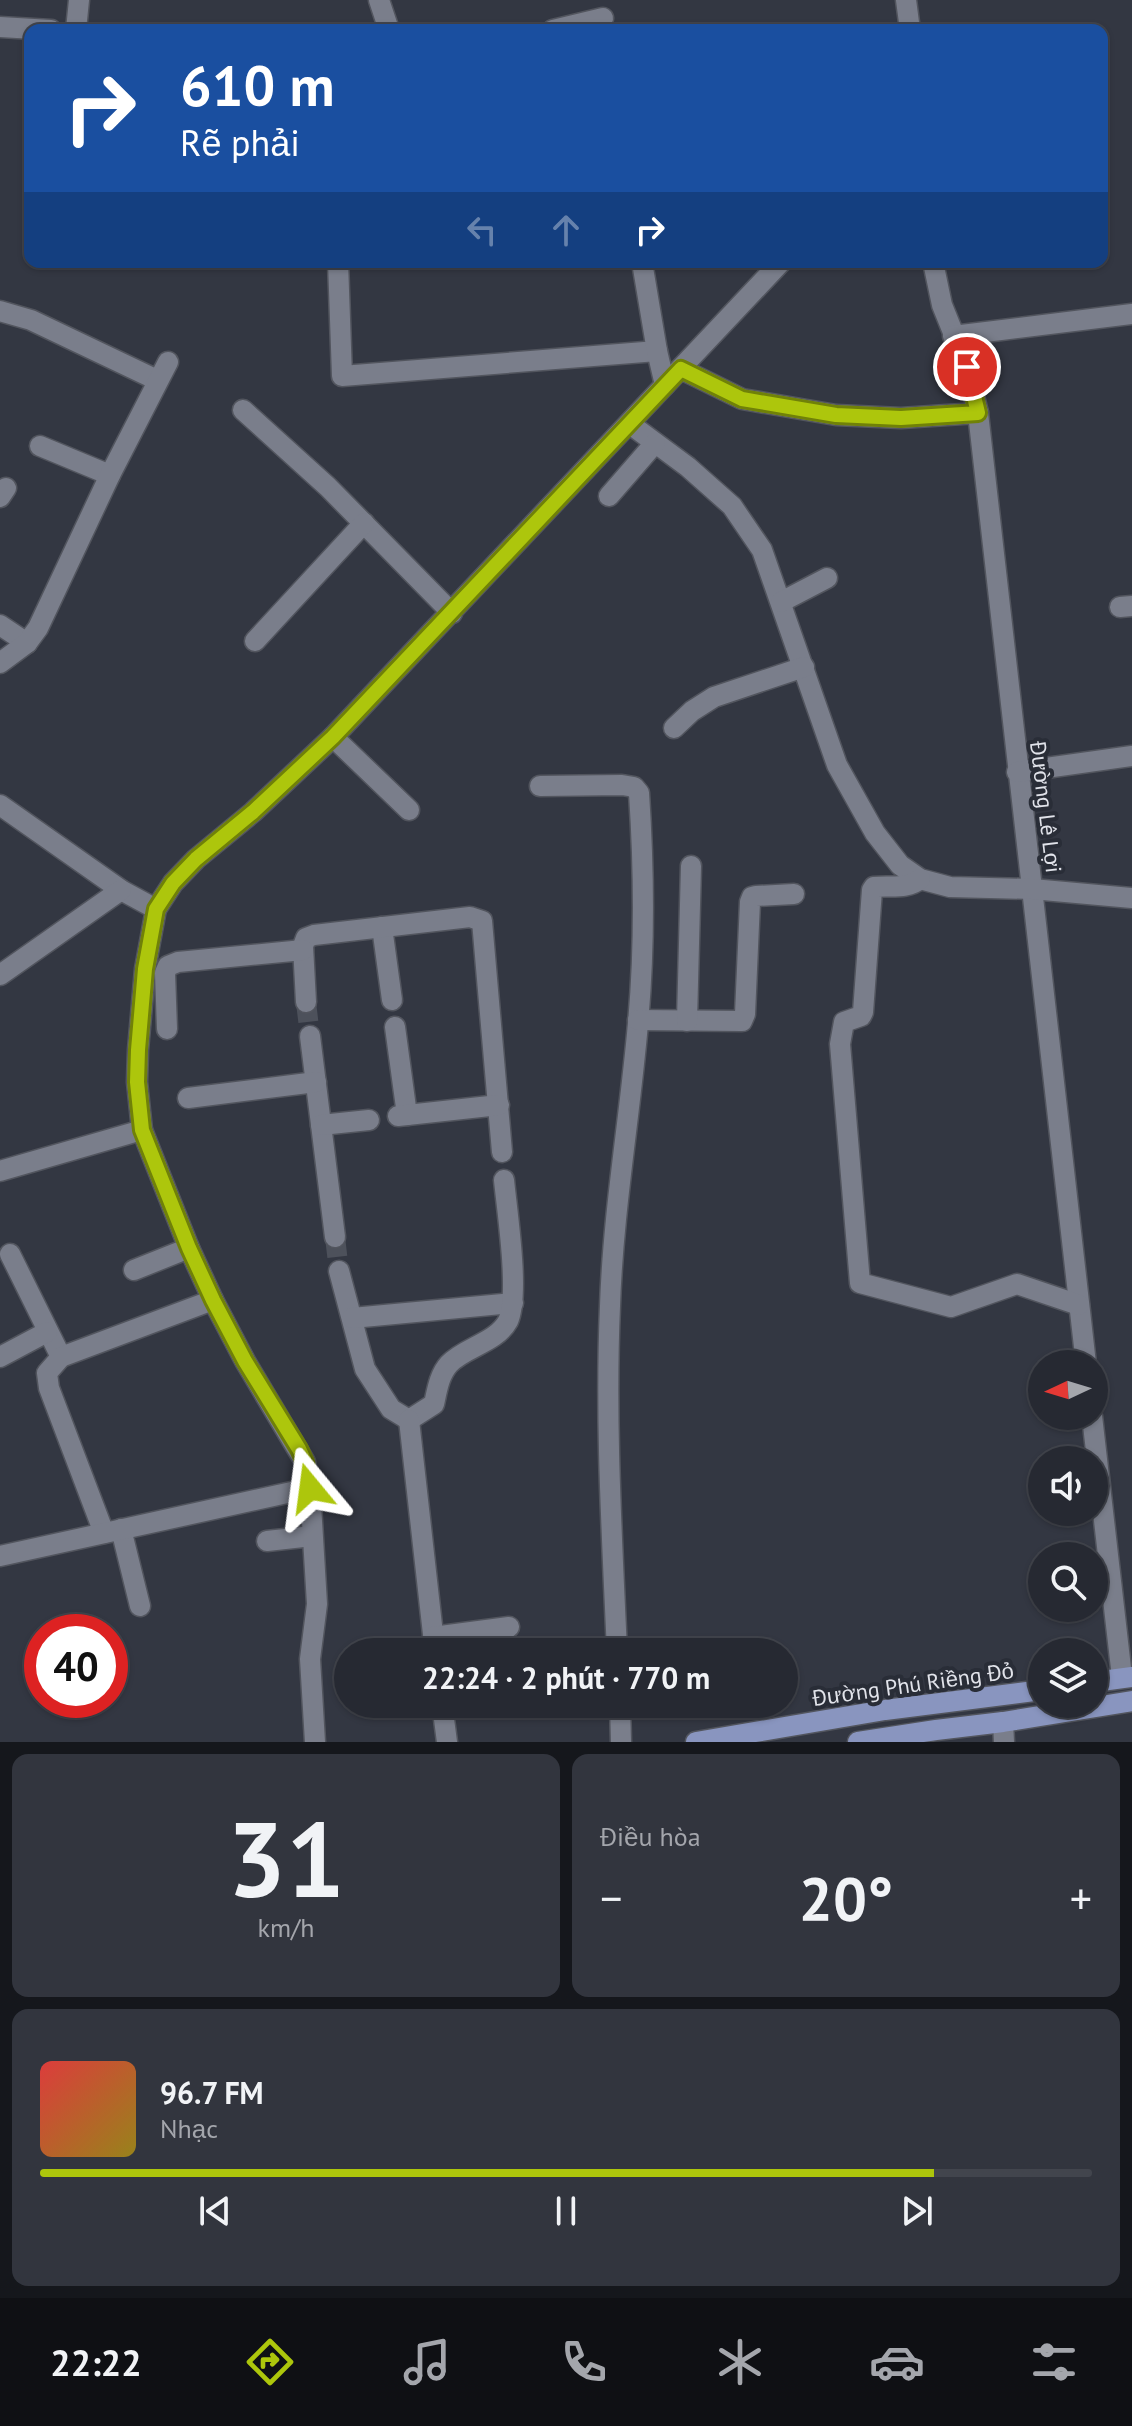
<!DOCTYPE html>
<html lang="vi">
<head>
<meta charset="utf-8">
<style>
	body { margin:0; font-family:"PT Sans",sans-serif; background:#32353e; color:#f1f3f6; height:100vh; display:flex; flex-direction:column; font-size:30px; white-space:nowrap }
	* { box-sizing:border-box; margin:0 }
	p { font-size:26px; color:#a4a6ac }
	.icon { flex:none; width:44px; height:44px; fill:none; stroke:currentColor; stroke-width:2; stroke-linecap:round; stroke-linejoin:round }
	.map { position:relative; height:1742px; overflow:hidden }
	.panel { display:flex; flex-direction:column; gap:12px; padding:12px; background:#15171c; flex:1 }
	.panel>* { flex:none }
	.hud { position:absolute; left:24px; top:24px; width:1084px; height:244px; border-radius:16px; box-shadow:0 2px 6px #0004,0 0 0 2px #42454d; background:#1a4fa0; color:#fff; overflow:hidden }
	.needle { width:52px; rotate:266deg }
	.buttons { position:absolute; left:1028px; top:1350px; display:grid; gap:16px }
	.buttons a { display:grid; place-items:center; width:80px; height:80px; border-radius:50%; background:#262932; box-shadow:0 2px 6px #0004,0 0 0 2px #42454d; font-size:40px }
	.speed { position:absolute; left:24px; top:1614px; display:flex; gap:16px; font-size:40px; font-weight:700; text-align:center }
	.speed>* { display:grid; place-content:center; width:104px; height:104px; border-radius:50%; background:#262932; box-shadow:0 2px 6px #0004,0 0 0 2px #42454d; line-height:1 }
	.speed .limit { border:12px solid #d22; background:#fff; color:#111 }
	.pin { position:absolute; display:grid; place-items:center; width:68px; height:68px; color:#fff; margin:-34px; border:4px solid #fff; border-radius:50%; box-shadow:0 2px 8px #0007 }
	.me { position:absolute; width:88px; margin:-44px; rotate:344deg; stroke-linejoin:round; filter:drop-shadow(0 0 6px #0008) }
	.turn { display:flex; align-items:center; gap:28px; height:168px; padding:0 24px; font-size:36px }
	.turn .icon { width:104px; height:104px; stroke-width:2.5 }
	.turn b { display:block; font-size:56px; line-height:68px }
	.lanes { display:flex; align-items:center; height:76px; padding:0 24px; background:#0003; justify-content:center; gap:40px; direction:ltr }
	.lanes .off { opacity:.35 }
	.big { font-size:60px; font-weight:800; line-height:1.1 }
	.panel .tile { flex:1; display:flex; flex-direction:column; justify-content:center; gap:12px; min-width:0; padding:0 28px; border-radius:16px; background:#32353e }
	.panel .dial { align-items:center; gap:0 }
	.dial b { font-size:104px; line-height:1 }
	.song { display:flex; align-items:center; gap:24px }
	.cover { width:96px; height:96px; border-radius:12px; background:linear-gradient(135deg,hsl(0 70% 55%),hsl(50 70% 35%)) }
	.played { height:8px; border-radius:4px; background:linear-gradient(90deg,#adc60c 85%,#42454d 85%) }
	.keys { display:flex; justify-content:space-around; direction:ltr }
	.heat { display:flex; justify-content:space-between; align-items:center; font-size:44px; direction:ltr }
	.panel .tiles { flex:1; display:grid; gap:12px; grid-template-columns:1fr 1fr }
	.tile:last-child { grid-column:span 2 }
	.trip { position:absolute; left:334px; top:1638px; width:464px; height:80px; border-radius:40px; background:#262932; box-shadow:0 2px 6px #0004,0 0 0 2px #42454d; font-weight:800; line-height:80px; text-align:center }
	.dock { display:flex; height:128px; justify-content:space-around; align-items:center; background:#0f1014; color:#a4a6ac }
	.dock .icon { width:56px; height:56px }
	.dock .current { color:#adc60c }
	.dock b { font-size:36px; color:#f1f3f6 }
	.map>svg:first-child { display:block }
</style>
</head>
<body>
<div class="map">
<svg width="1132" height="1742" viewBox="0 0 1132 1742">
	<rect width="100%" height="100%" fill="#333742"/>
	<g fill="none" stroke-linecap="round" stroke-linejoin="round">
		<g stroke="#4d515b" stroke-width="20" stroke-dasharray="20 10" stroke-linecap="butt">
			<polyline points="306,1002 310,1036"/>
			<polyline points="335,1237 339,1271"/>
		</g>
		<defs>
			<g id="minor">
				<polyline points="379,0 389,30"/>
				<polyline points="906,0 910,30"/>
				<polyline points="0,27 51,30"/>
				<polyline points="76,30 79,0"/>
				<polyline points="553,30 603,18"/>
				<polyline points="338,262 342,376 657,351"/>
				<polyline points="642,262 657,351 665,385"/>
				<polyline points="933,262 942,305 967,367 978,413 1086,1364"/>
				<polyline points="0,311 31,320 157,380"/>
				<polyline points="953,336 1132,314"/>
				<polyline points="681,369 742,399 836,415 901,418 978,413"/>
				<polyline points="243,410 328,487 452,613"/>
				<polyline points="630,424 688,467 732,506 762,550 837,765 875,833 900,865 920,879 950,887 1032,889 1132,898"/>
				<polyline points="40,446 110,475"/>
				<polyline points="609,496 655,443"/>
				<polyline points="0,497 6,488"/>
				<polyline points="781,602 827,578"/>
				<polyline points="1120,607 1132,606"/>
				<polyline points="0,625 27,643"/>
				<polyline points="255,641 364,523"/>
				<polyline points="0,663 27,643 38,628 110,475 168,362"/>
				<polyline points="674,728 692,711 714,697 804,667"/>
				<polyline points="333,737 409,810"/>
				<polyline points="1017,772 1132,756"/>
				<path d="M 540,786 L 622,785 L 634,787 L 639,793 C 644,869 645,946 638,1023 C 630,1117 613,1211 610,1306 C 605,1421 612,1537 617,1652"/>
				<polyline points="0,805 121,890 156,909"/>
				<path d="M 920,879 C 907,890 890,885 874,887 L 872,890 L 863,1012 L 861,1016 L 844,1022 L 840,1044 L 860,1283 L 951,1307 L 1017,1284 L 1079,1305"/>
				<polyline points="382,927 392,1000"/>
				<polyline points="0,975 121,890"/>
				<polyline points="306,1002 303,946 306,938 314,935 470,917 482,921 502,1152"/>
				<polyline points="638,1020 742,1021 745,1014 750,902 752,897 756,896 794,894"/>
				<polyline points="687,1021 691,866"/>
				<polyline points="395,1027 407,1115"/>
				<polyline points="167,1029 165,973 168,966 178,962 303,950"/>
				<polyline points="310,1036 335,1237"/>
				<polyline points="188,1098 316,1082"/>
				<polyline points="398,1116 499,1105"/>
				<polyline points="321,1125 369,1120"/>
				<polyline points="0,1171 142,1130"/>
				<polyline points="10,1254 61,1357"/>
				<polyline points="134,1270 189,1248"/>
				<polyline points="339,1271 365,1369 391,1409 409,1420"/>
				<polyline points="352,1318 513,1303"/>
				<polyline points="0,1357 47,1332"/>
				<polyline points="1092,1416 1122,1677"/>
				<path d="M 409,1420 L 434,1404 C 437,1391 439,1375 449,1364 C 465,1347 496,1343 508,1321 C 520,1295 507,1211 504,1180"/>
				<polyline points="409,1420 435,1652"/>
				<polyline points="121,1529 140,1606"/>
				<polyline points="104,1533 49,1388 47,1373 61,1357 213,1300"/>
				<polyline points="267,1541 312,1536"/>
				<polyline points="0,1556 310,1488"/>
				<polyline points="433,1637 509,1627"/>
				<polyline points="442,1704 447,1742"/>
				<polyline points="620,1704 621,1742"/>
				<polyline points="1003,1722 1004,1742"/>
				<polyline points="315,1742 310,1659 317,1604 310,1488 305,1462 245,1361 213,1300 189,1248 142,1130 137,1082 138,1050 145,969 156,909 173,883 196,859 253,812 333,737 781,262"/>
			</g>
			<g id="major">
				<polyline points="1094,1682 1132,1677"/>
				<polyline points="696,1742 885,1710 1042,1690"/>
				<polyline points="858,1742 936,1730 1003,1722 1132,1701"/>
			</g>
		</defs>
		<use href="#minor" stroke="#52555e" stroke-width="23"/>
		<use href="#major" stroke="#52555e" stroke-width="23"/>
		<use href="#minor" stroke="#7a7e8b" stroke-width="20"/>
		<use href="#major" stroke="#8995bf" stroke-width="20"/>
	</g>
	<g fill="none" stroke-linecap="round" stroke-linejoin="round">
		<defs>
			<polyline id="route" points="310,1488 305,1462 299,1449 245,1361 213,1300 189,1248 142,1130 137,1082 138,1050 145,969 156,909 173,883 196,859 253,812 333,737 681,369 742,399 836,415 901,418 978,413 967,367"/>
		</defs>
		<use href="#route" stroke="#708108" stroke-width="20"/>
		<use href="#route" stroke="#adc60c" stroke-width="14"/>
	</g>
	<g text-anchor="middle" stroke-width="8" stroke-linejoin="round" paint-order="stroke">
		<g font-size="22" fill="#e1e3ea" stroke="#292d37">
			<text transform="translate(1046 807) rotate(83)" y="8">Đường Lê Lợi</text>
			<text transform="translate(913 1684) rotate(-8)" y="8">Đường Phú Riềng Đỏ</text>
		</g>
	</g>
</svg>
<div class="buttons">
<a><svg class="needle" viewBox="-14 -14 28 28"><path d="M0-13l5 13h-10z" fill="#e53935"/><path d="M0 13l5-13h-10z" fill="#a4a6ac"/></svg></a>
<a><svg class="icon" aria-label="sound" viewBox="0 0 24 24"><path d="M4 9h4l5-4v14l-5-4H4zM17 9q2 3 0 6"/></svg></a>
<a><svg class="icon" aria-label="search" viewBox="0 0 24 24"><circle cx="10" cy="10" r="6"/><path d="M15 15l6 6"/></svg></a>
<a><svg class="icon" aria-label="layers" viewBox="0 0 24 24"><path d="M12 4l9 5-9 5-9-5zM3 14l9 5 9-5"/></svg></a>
</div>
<div class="speed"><div class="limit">40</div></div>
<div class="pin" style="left:967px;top:367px;background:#d93025"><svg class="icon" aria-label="arrive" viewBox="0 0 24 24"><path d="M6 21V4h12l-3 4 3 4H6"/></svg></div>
<svg class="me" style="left:310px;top:1488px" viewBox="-20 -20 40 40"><path d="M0-17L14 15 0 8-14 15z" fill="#adc60c" stroke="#fff" stroke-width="4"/></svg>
<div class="trip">22:24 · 2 phút · 770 m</div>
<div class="hud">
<div class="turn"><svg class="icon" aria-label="right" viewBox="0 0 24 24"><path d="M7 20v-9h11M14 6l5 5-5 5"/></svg><div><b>610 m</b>Rẽ phải</div></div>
<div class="lanes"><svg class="icon off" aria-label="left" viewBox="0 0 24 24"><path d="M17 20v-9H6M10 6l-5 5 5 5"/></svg><svg class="icon off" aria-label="ahead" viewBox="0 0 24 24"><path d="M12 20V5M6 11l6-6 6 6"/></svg><svg class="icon" aria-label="right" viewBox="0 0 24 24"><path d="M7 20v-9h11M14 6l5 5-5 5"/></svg></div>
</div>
</div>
<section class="panel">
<div class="tiles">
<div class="tile dial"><b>31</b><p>km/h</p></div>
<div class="tile"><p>Điều hòa</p>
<div class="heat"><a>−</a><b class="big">20°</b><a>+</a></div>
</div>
<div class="tile">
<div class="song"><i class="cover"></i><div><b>96.7 FM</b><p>Nhạc</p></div></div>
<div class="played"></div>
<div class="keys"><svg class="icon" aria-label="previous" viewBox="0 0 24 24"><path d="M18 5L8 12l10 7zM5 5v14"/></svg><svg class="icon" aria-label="pause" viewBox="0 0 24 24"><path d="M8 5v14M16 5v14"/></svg><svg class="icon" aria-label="next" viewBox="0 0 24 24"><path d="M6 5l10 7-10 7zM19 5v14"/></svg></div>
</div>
</div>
</section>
<nav class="dock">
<b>22:22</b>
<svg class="icon current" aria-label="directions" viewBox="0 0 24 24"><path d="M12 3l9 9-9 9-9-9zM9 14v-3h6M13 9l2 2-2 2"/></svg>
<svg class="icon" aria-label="music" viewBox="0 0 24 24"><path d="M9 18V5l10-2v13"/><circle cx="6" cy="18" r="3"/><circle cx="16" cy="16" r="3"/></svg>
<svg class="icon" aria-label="phone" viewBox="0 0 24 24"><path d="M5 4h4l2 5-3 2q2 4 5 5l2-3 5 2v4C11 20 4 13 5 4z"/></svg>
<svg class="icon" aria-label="climate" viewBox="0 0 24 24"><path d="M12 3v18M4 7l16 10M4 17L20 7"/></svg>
<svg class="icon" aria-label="car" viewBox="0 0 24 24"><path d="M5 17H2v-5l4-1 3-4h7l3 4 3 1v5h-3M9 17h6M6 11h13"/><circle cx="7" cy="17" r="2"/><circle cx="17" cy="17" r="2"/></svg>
<svg class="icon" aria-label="filters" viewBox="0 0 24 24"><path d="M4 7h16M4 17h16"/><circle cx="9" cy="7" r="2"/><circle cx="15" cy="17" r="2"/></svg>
</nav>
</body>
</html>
